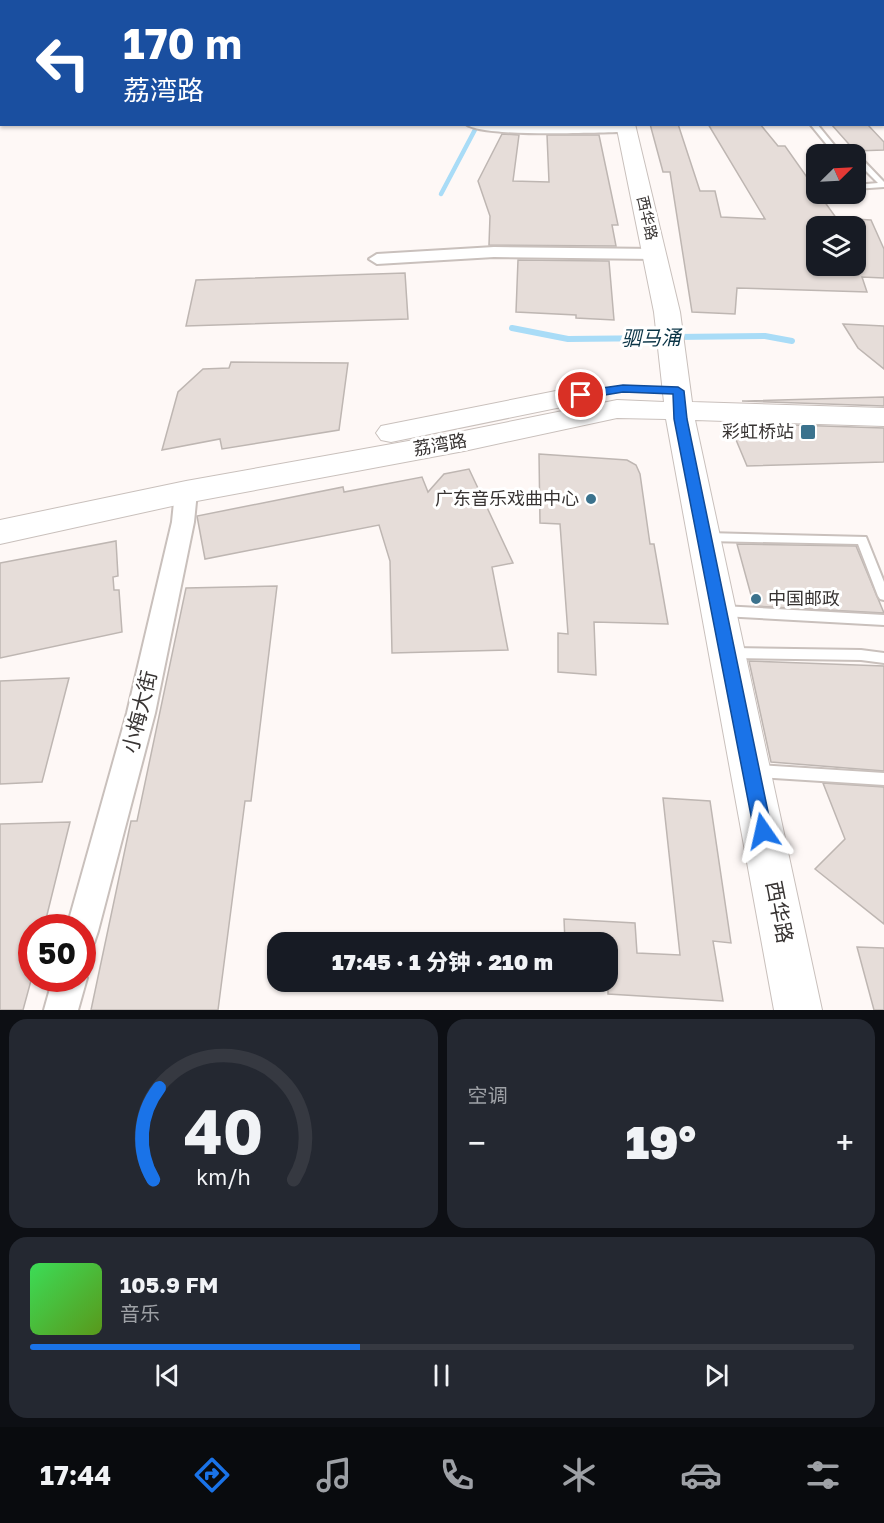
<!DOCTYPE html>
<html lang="zh">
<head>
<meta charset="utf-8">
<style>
	body { margin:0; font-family:"Golos Text","Noto Sans SC",sans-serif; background:#242831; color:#f1f3f6; height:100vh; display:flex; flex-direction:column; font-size:22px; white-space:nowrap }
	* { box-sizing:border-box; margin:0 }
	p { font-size:20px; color:#9ea1a6 }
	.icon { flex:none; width:33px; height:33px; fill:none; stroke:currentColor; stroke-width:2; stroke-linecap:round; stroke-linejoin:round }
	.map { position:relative; height:1010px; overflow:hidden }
	.panel { display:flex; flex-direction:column; gap:9px; padding:9px; background:#0d0f14; flex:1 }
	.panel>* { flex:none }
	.top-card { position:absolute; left:0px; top:0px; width:885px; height:126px; box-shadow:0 2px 4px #0004; background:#1a4fa0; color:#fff; overflow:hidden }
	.needle { width:39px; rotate:66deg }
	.tools { position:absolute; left:806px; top:144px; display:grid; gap:12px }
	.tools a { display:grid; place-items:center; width:60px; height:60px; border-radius:12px; background:#171b24; box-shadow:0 2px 4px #0004; font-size:30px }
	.speed { position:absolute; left:18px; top:914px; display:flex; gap:12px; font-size:30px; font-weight:700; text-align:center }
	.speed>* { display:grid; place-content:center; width:78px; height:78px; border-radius:50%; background:#171b24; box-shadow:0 2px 4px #0004; line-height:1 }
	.speed .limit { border:9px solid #d22; background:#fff; color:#111 }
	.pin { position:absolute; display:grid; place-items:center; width:51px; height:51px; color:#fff; margin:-26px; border:3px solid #fff; border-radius:50%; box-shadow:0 2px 6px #0007 }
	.me { position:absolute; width:66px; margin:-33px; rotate:349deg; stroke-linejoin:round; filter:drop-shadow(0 0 4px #0008) }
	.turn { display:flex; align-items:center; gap:21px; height:126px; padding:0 24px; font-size:27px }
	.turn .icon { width:78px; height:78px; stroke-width:2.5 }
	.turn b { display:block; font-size:42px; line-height:51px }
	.big { font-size:45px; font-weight:800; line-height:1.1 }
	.panel .tile { flex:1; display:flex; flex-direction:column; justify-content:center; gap:9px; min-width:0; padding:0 21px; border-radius:18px; background:#242831 }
	.panel .dial { align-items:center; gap:0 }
	.dial svg { height:156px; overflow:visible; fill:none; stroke:#363941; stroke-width:7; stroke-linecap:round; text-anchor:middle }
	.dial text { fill:#f1f3f6; stroke:none }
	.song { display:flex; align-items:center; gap:18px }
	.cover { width:72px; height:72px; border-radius:9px; background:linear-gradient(135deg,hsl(130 70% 55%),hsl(90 70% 35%)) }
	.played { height:6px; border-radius:3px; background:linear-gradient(90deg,#1a73e8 40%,#363941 40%) }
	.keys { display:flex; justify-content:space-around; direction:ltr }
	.heat { display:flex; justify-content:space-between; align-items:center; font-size:33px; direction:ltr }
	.panel .tiles { flex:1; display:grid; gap:9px; grid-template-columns:1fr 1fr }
	.tile:last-child { grid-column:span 2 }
	.trip { position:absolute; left:267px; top:932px; width:351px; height:60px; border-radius:18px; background:#171b24; box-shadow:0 2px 4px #0004; font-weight:800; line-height:60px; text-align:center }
	.tabs { display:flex; height:96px; justify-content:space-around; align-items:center; background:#090b0e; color:#9ea1a6 }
	.tabs .icon { width:42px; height:42px }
	.tabs .active { color:#1a73e8 }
	.tabs b { font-size:27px; color:#f1f3f6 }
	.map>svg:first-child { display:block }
</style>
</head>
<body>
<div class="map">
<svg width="884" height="1010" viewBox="0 0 884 1010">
	<rect width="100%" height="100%" fill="#fef8f6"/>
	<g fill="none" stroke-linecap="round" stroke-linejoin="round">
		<polyline stroke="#a9dcf7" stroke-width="4" points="180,0 184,2"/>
		<polyline stroke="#a9dcf7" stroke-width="4.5" points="441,194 478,124"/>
		<g stroke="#a9dcf7" stroke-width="6">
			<polyline points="512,328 568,339 664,338"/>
			<polyline points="675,337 765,336 792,341"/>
		</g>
	</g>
	<g fill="#e6ddd9" stroke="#beb6b2" stroke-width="1.5">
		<polygon points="650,124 678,124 700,191 715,191 721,217 765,219 708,124 760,124 778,146 785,146 816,190 816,194 819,194 842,226 816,226 816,266 855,266 855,219 871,220 884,249 884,278 862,277 867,292 737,288 735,314 692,312 670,172 663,172"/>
		<polygon points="831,124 867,124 884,142 884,150 855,151"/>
		<polygon points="502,134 519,135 513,181 549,182 547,135 599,135 618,225 612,225 616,246 489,245 490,216 478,181"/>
		<polygon points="518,260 609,261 614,320 576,318 576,315 516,312"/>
		<polygon points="405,273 408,319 186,326 196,280"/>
		<polygon points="843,324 884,326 884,369 858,348"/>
		<polygon points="231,362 348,363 339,430 222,449 220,439 162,450 178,392 203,369 229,368"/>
		<polygon points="884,397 884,406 742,401 747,401"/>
		<polygon points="729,423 884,428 884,462 747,466"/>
		<polygon points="539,454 627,460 636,465 640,474 650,544 654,544 668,624 594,622 596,675 558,672 558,633 568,634 560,524 540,523"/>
		<polygon points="469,469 513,563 492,567 508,650 392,653 390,561 379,525 205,559 197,516 343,487 344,492 422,477 428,492 444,474"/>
		<polygon points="116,541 118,576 113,577 114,590 119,590 122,632 0,658 0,563"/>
		<polygon points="737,544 856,546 884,613 754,606"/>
		<polygon points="277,586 251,801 245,801 218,1010 91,1010 131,821 137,821 186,588"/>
		<polygon points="749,661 884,666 884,771 771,762"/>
		<polygon points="69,678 42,782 0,784 0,681"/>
		<polygon points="823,783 884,787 884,924 815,869 845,839"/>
		<polygon points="663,798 710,801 731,943 713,941 723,1001 608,994 608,942 565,942 564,919 635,923 637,953 680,955"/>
		<polygon points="70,822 44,927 32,927 32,977 23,1010 0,1010 0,824"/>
		<polygon points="857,947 884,948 884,1010 874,1010"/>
	</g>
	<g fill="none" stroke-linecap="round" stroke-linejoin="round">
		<defs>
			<g id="lane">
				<polygon points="593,0 597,0 592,2"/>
				<polygon points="810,124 817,124 839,151 841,152 841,154 816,154 816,158 814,157 813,153 832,151"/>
				<polygon points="855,156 861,158 884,182 884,187 855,189 855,185 878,183 855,160"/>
				<polygon points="707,533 866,537 884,582 884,600 880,599 878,596 858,544 707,541 702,537"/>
				<polygon points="722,606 884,615 884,625 722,616 718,614 716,611 718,608"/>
				<polygon points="732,648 861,650 884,653 884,663 861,660 732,658 728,656 726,653 728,650"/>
				<polygon points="757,765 884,773 884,785 757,777 752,775 750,771 752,767"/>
			</g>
			<g id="street">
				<polygon points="813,0 829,0 830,2 814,2"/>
				<rect x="0" y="36" width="2" height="6"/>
				<path d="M 466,124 L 627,124 L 632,128 L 625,132 C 598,132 482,138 466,124 Z"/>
				<polygon points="494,247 655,249 663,254 655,259 494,257 377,264 369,259 377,254"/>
				<polygon points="186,484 194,487 197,492 194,522 155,713 98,931 94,943 82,947 82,927 67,927 127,713 172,522 175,492 178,487"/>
				<polygon points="82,968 87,978 78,1010 44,1010 53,978 82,978"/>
			</g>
			<g id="secondary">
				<polygon points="616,124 635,124 680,312 692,402 884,408 884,426 695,420 822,1010 774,1010 666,419 617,418 464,451 186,503 0,544 0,520 186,481 464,431 617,400 664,402 654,312"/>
				<polygon points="581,386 591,389 595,395 591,401 391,442 381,440 376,433 381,426"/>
			</g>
			<polygon id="primary" points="791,0 807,0 808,2 792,2"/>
			<g id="highway">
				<polygon points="773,0 789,0 790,2 774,2"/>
				<polygon points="803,0 819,0 820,2 804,2"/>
			</g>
		</defs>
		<use href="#lane" stroke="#c9c0bc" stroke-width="4"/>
		<use href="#street" stroke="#c9c0bc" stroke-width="4"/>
		<use href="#secondary" stroke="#c9c0bc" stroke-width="2"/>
		<use href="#primary" stroke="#c9c0bc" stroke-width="3"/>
		<use href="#highway" stroke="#c9c0bc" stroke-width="3"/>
		<polyline stroke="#b3aead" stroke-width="2" stroke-dasharray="2 2" stroke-linecap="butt" points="207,0 212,2"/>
		<use href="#lane" fill="#fff" fill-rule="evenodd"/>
		<use href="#street" fill="#fff" fill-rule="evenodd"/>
		<use href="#secondary" fill="#fff" fill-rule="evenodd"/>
		<use href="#primary" fill="#fff" fill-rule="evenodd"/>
		<use href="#highway" fill="#fff" fill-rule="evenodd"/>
		<defs>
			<g id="rail">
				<polyline points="695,0 707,2"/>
				<polyline points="716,0 728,2"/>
				<polyline points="736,0 748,2"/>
				<polyline points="756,0 768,2"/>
			</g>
		</defs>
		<use href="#rail" stroke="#847f7d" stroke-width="4"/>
		<use href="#rail" stroke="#fff" stroke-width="2" stroke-dasharray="8" stroke-linecap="butt"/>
	</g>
	<polygon fill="#1a73e8" stroke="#114b97" stroke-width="1.5" points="623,385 678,387 684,391 687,419 772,831 769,837 763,840 756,837 754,831 674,419 673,394 623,392 581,399 575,395 581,391"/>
	<g fill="#3b728d" stroke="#fff" stroke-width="2">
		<rect x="800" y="424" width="16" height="16" rx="3"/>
		<circle cx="591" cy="499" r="6"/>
		<circle cx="756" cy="599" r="6"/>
	</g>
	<g text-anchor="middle" stroke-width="6" stroke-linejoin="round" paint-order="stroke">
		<g font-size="15" fill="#383433" stroke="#fff">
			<text transform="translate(647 218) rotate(77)" y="5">西华路</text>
		</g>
		<g font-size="18" fill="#383433" stroke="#fff" text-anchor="end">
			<text x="794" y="438">彩虹桥站</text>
			<text x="579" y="505">广东音乐戏曲中心</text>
			<text x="768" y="605" text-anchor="start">中国邮政</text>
		</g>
		<g font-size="18" fill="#383433" stroke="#fff">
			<text transform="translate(440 445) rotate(-10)" y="6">荔湾路</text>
		</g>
		<g font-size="20" font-style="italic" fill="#0b3547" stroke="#fff">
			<text transform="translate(651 338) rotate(-1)" y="7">驷马涌</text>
		</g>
		<g font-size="21" fill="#383433" stroke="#fff">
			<text transform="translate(140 712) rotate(-76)" y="7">小梅大街</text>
			<text transform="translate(779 912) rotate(79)" y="7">西华路</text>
		</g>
	</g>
</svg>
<div class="tools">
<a><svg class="needle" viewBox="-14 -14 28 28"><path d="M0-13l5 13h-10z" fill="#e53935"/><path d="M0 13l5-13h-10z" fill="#9ea1a6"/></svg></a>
<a><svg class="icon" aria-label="layers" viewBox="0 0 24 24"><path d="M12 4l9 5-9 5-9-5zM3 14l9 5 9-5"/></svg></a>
</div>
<div class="speed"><div class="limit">50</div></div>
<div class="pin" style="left:581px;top:395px;background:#d93025"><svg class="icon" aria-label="arrive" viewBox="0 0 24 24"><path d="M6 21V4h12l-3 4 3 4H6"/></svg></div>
<svg class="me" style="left:763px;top:831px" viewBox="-20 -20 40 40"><path d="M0-17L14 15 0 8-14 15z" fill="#1a73e8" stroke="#fff" stroke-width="4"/></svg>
<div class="trip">17:45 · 1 分钟 · 210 m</div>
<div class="top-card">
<div class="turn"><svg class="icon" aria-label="left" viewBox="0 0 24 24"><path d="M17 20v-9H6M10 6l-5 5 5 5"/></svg><div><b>170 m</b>荔湾路</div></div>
</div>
</div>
<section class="panel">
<div class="tiles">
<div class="tile dial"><svg viewBox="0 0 100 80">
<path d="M14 69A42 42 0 1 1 86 69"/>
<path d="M14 69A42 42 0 0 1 17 22" stroke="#1a73e8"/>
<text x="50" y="56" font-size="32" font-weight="700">40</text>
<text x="50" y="72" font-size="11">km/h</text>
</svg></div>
<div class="tile"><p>空调</p>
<div class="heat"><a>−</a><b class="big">19°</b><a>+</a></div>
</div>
<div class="tile">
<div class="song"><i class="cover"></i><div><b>105.9 FM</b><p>音乐</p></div></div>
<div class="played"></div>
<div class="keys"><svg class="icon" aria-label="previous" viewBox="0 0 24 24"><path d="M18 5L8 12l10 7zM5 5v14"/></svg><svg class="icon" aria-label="pause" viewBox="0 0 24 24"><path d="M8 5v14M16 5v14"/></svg><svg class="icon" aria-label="next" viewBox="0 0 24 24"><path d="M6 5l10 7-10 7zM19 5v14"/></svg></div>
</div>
</div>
</section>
<nav class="tabs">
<b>17:44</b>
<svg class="icon active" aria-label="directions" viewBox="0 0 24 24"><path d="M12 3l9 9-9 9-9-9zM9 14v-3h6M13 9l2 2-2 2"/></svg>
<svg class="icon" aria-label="music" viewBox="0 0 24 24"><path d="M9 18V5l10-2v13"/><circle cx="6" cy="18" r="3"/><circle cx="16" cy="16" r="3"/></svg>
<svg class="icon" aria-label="phone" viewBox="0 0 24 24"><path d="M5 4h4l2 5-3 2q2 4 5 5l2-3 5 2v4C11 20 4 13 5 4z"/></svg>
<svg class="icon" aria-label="climate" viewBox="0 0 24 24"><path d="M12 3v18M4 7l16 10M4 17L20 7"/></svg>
<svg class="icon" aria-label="car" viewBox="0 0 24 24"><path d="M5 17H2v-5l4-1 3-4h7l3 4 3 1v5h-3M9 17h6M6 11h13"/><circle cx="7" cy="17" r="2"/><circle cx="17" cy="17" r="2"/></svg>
<svg class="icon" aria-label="filters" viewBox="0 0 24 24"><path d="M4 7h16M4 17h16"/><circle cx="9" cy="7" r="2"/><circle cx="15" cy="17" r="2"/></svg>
</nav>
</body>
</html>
